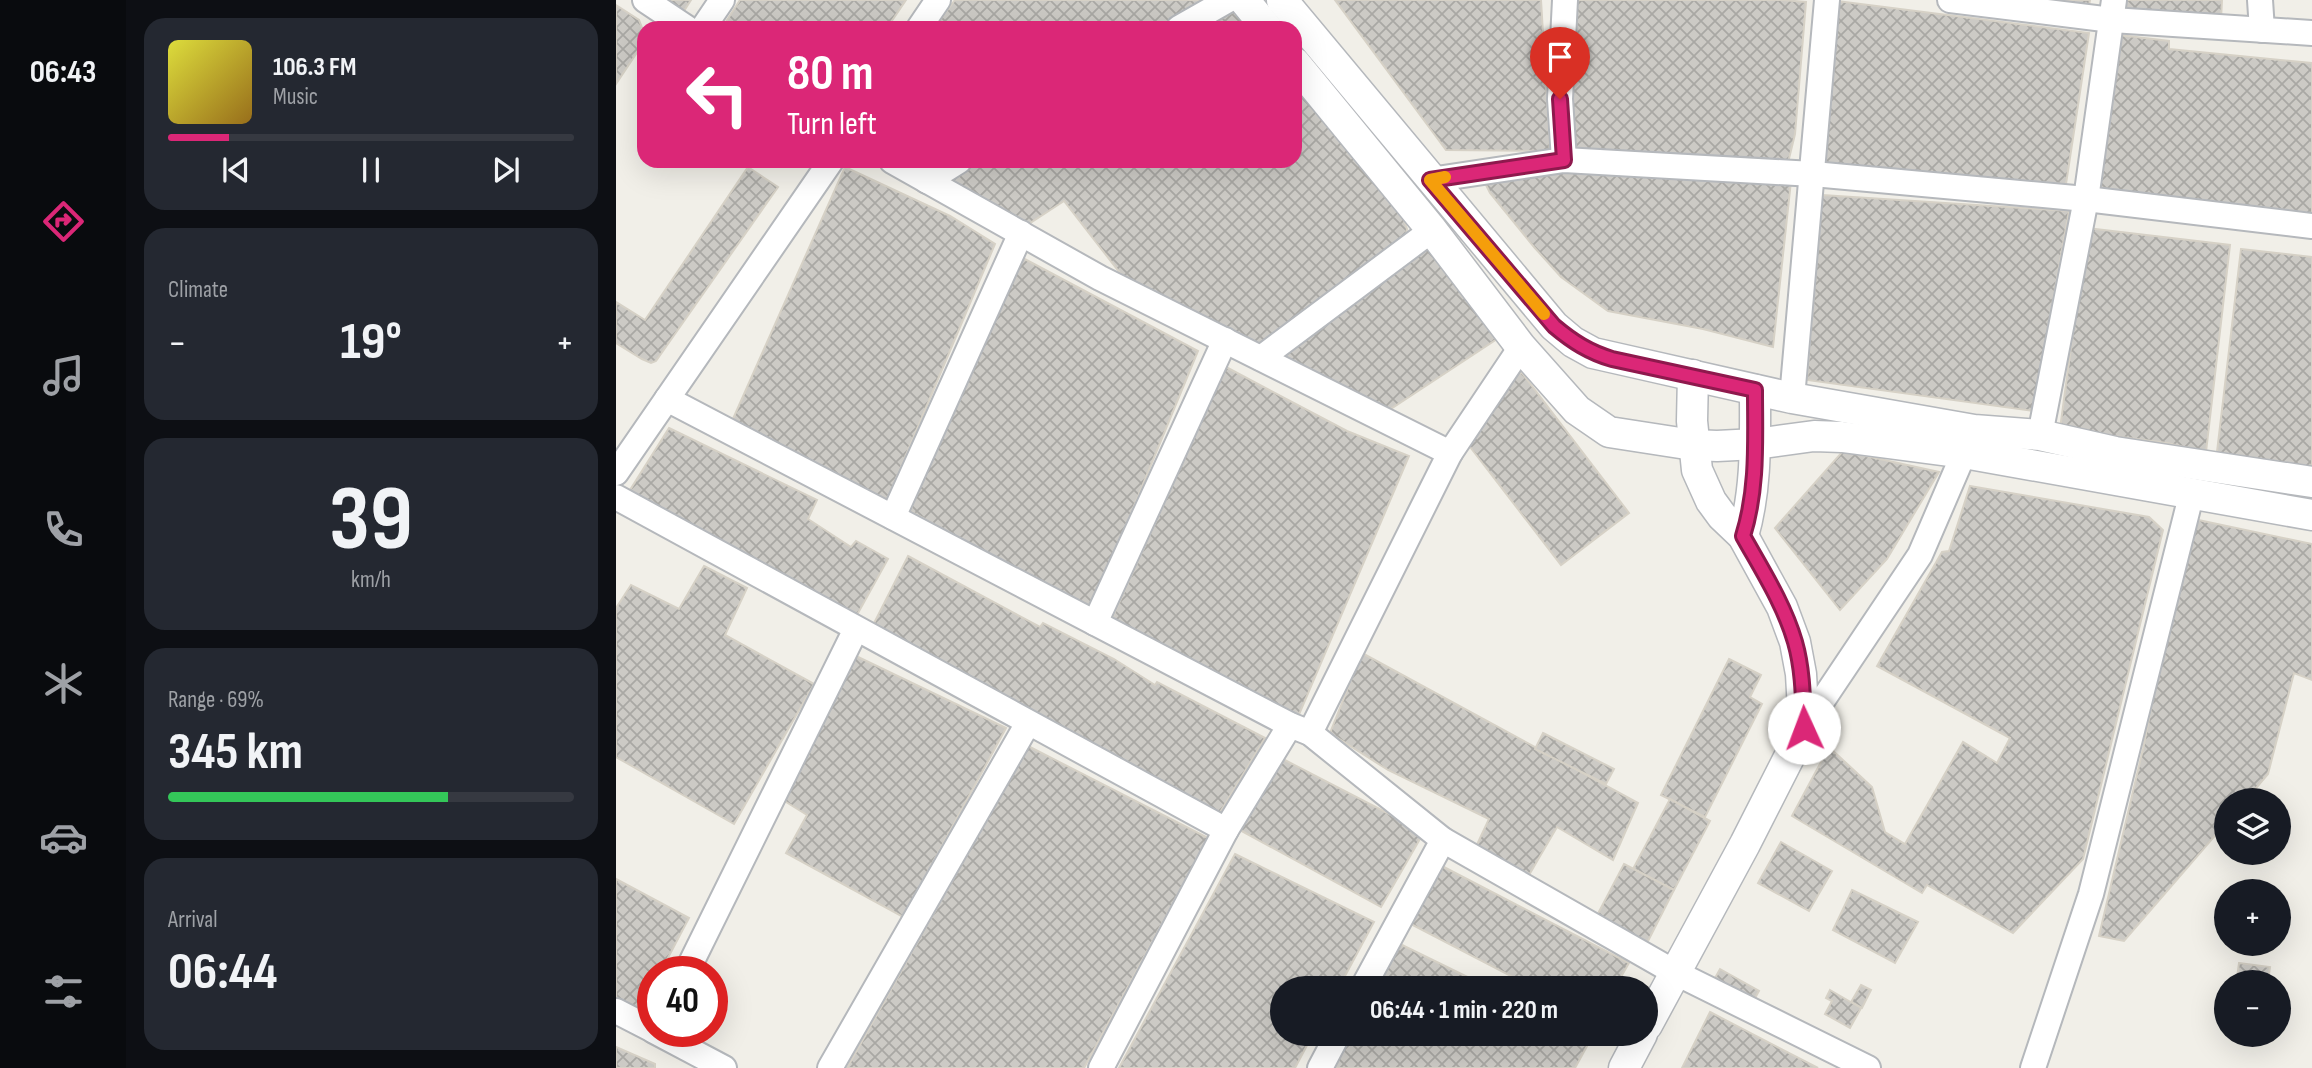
<!DOCTYPE html>
<html lang="en">
<head>
<meta charset="utf-8">
<style>
	body { margin:0; font-family:"Sofia Sans Condensed",sans-serif; background:#242831; color:#f1f3f6; height:100vh; display:flex; flex-direction:column; font-size:26px; white-space:nowrap }
	* { box-sizing:border-box; margin:0 }
	p { font-size:23px; color:#9ea1a6 }
	.icon { flex:none; width:38px; height:38px; fill:none; stroke:currentColor; stroke-width:2; stroke-linecap:round; stroke-linejoin:round }
	.map { position:relative; flex:1; overflow:hidden }
	.panel { display:flex; flex-direction:column; gap:18px; padding:18px; background:#0d0f14; width:490px }
	.panel>* { flex:none }
	.hud { position:absolute; left:21px; top:21px; width:665px; height:147px; border-radius:21px; box-shadow:0 7px 28px #0002; background:#db2777; color:#fff; overflow:hidden }
	.buttons { position:absolute; left:1598px; top:788px; display:grid; gap:14px }
	.buttons a { display:grid; place-items:center; width:77px; height:77px; border-radius:50%; background:#171b24; box-shadow:0 7px 28px #0002; font-size:35px }
	.speed { position:absolute; left:21px; top:956px; display:flex; gap:14px; font-size:35px; font-weight:700; text-align:center }
	.speed>* { display:grid; place-content:center; width:91px; height:91px; border-radius:50%; background:#171b24; box-shadow:0 7px 28px #0002; line-height:1 }
	.speed .limit { border:10px solid #d22; background:#fff; color:#111 }
	.pin { position:absolute; display:grid; place-items:center; width:60px; height:60px; color:#fff; margin:-72px -30px; border-radius:50% 50% 50% 0; rotate:-45deg; box-shadow:0 0 7px #0007 }
	.pin .icon { rotate:45deg }
	.me { position:absolute; width:77px; margin:-38px; rotate:358deg; stroke-linejoin:round; filter:drop-shadow(0 0 5px #0008) }
	.turn { display:flex; align-items:center; gap:24px; height:147px; padding:0 35px; font-size:32px }
	.turn .icon { width:91px; height:91px; stroke-width:2.5 }
	.turn b { display:block; font-size:49px; line-height:60px }
	.big { font-size:52px; font-weight:700; line-height:1.1 }
	.panel .card { flex:1; display:flex; flex-direction:column; justify-content:center; gap:10px; min-width:0; padding:0 24px; border-radius:21px; background:#242831 }
	.panel .dial { align-items:center; gap:0 }
	.dial b { font-size:91px; line-height:1 }
	.song { display:flex; align-items:center; gap:21px }
	.cover { width:84px; height:84px; border-radius:10px; background:linear-gradient(135deg,hsl(60 70% 55%),hsl(40 70% 35%)) }
	.played { height:7px; border-radius:4px; background:linear-gradient(90deg,#db2777 15%,#363941 15%) }
	.keys { display:flex; justify-content:space-around; direction:ltr }
	.heat { display:flex; justify-content:space-between; align-items:center; font-size:38px; direction:ltr }
	.charge { height:10px; border-radius:5px; background:linear-gradient(90deg,#34c759 69%,#363941 0) }
	.trip { position:absolute; left:654px; top:976px; width:388px; height:70px; border-radius:35px; background:#171b24; box-shadow:0 7px 28px #0002; font-weight:700; line-height:70px; text-align:center }
	main { display:flex; flex:1; min-height:0 }
	.tab-bar { display:flex; flex-direction:column; width:126px; justify-content:space-around; align-items:center; background:#090b0e; color:#9ea1a6 }
	.tab-bar .icon { width:49px; height:49px }
	.tab-bar .selected { color:#db2777 }
	.tab-bar b { font-size:32px; color:#f1f3f6 }
	.map>svg:first-child { display:block }
</style>
</head>
<body>
<main>
<nav class="tab-bar">
<b>06:43</b>
<svg class="icon selected" aria-label="directions" viewBox="0 0 24 24"><path d="M12 3l9 9-9 9-9-9zM9 14v-3h6M13 9l2 2-2 2"/></svg>
<svg class="icon" aria-label="music" viewBox="0 0 24 24"><path d="M9 18V5l10-2v13"/><circle cx="6" cy="18" r="3"/><circle cx="16" cy="16" r="3"/></svg>
<svg class="icon" aria-label="phone" viewBox="0 0 24 24"><path d="M5 4h4l2 5-3 2q2 4 5 5l2-3 5 2v4C11 20 4 13 5 4z"/></svg>
<svg class="icon" aria-label="climate" viewBox="0 0 24 24"><path d="M12 3v18M4 7l16 10M4 17L20 7"/></svg>
<svg class="icon" aria-label="car" viewBox="0 0 24 24"><path d="M5 17H2v-5l4-1 3-4h7l3 4 3 1v5h-3M9 17h6M6 11h13"/><circle cx="7" cy="17" r="2"/><circle cx="17" cy="17" r="2"/></svg>
<svg class="icon" aria-label="filters" viewBox="0 0 24 24"><path d="M4 7h16M4 17h16"/><circle cx="9" cy="7" r="2"/><circle cx="15" cy="17" r="2"/></svg>
</nav>
<section class="panel">
<div class="card">
<div class="song"><i class="cover"></i><div><b>106.3 FM</b><p>Music</p></div></div>
<div class="played"></div>
<div class="keys"><svg class="icon" aria-label="previous" viewBox="0 0 24 24"><path d="M18 5L8 12l10 7zM5 5v14"/></svg><svg class="icon" aria-label="pause" viewBox="0 0 24 24"><path d="M8 5v14M16 5v14"/></svg><svg class="icon" aria-label="next" viewBox="0 0 24 24"><path d="M6 5l10 7-10 7zM19 5v14"/></svg></div>
</div>
<div class="card"><p>Climate</p>
<div class="heat"><a>−</a><b class="big">19°</b><a>+</a></div>
</div>
<div class="card dial"><b>39</b><p>km/h</p></div>
<div class="card"><p>Range · 69%</p><b class="big">345 km</b><div class="charge"></div></div>
<div class="card"><p>Arrival</p><b class="big">06:44</b></div>
</section>
<div class="map">
<svg width="1696" height="1068" viewBox="0 0 1696 1068">
	<defs>
		<pattern id="building-cross-hatch" width="8" height="8" patternUnits="userSpaceOnUse" patternTransform="scale(1.75)"><rect width="8" height="8" fill="#cccac5"/><path d="M0 0l8 8M0 8l8-8" fill="none" stroke="#a9a8a4"/></pattern>
	</defs>
	<rect width="100%" height="100%" fill="#f1efe8"/>
	<g fill="url(#building-cross-hatch)" stroke="#d6d1c6" stroke-width="2">
		<polygon points="38,0 75,0 64,17"/>
		<polygon points="124,0 290,0 271,28 106,28"/>
		<polygon points="339,0 591,0 542,28 318,28"/>
		<polygon points="719,0 925,0 934,151 830,150"/>
		<polygon points="961,0 1167,0 1190,2 1179,134 1170,171 950,152 949,100 960,42"/>
		<polygon points="1412,0 1474,0 1473,6"/>
		<polygon points="1503,0 1606,0 1605,20 1502,10"/>
		<polygon points="1221,1 1473,33 1450,184 1203,168"/>
		<polygon points="0,5 23,20 28,33 28,42 0,84"/>
		<polygon points="619,11 632,28 588,28"/>
		<polygon points="1503,35 1553,41 1553,49 1696,63 1696,214 1648,207 1509,196 1481,186"/>
		<polygon points="679,85 787,217 791,229 789,240 636,349 528,292 504,273 448,201 408,227 329,181 358,161 679,161"/>
		<polygon points="876,162 1175,181 1157,347 1087,329 992,311 945,277 918,247 874,193 862,169"/>
		<polygon points="132,167 162,187 40,361 35,363 26,359 0,343 0,302 29,320"/>
		<polygon points="229,167 334,216 379,244 271,500 116,421"/>
		<polygon points="1206,195 1453,211 1417,411 1191,380"/>
		<polygon points="1471,228 1614,245 1590,452 1551,443 1444,429"/>
		<polygon points="811,245 884,337 770,412 660,356 766,283 765,279"/>
		<polygon points="1625,249 1696,257 1696,468 1601,452"/>
		<polygon points="403,256 582,351 475,610 294,511"/>
		<polygon points="610,367 731,431 793,456 682,717 493,625"/>
		<polygon points="906,373 1013,513 945,565 851,443 888,375"/>
		<polygon points="53,428 201,500 192,519 235,547 240,541 272,559 236,624 9,498"/>
		<polygon points="1227,451 1323,472 1271,559 1224,610 1159,528"/>
		<polygon points="1354,486 1533,517 1547,530 1467,859 1397,933 1311,885 1306,893 1176,816 1213,747 1256,787 1269,832 1289,844 1347,742 1381,763 1394,738 1261,666 1326,552 1333,551"/>
		<polygon points="1573,518 1696,544 1696,680 1678,673 1652,774 1630,800 1610,800 1610,823 1508,941 1483,936 1527,749"/>
		<polygon points="292,556 424,627 427,623 498,659 539,685 541,682 649,738 600,819 254,631"/>
		<polygon points="88,566 131,588 109,635 198,684 118,824 0,757 0,608 15,585 63,609"/>
		<polygon points="746,653 1022,803 997,860 941,827 909,882 857,853 873,819 772,770 714,733"/>
		<polygon points="240,656 390,728 287,917 170,853 191,815 162,797"/>
		<polygon points="1113,659 1145,675 1134,697 1146,704 1089,817 1045,795"/>
		<polygon points="927,733 998,769 990,784 919,749"/>
		<polygon points="412,746 592,838 468,1068 231,1068"/>
		<polygon points="663,757 808,832 765,907 622,829"/>
		<polygon points="1054,799 1094,821 1058,890 1017,869"/>
		<polygon points="1165,842 1216,871 1193,911 1142,883"/>
		<polygon points="619,854 758,922 722,989 667,989 667,1034 697,1034 679,1068 503,1068"/>
		<polygon points="1008,864 1058,890 1028,949 977,923"/>
		<polygon points="824,865 1013,963 998,989 920,989 791,922"/>
		<polygon points="0,879 73,918 45,971 37,971 37,987 22,1015 0,1002"/>
		<polygon points="1236,890 1302,922 1279,963 1217,930"/>
		<polygon points="782,943 876,989 755,989"/>
		<polygon points="1623,963 1654,967 1652,982 1621,978"/>
		<polygon points="1104,969 1143,991 1133,1009 1094,987"/>
		<polygon points="1245,985 1255,990 1246,1008 1235,1002"/>
		<polygon points="1214,990 1245,1008 1234,1028 1209,1014 1216,1001 1210,998"/>
		<polygon points="1094,1012 1202,1068 1066,1068"/>
		<polygon points="728,1034 971,1034 976,1037 959,1068 711,1068"/>
		<polygon points="0,1047 39,1064 39,1068 0,1068"/>
	</g>
	<g fill="none" stroke-linecap="round" stroke-linejoin="round">
		<defs>
			<g id="minor">
				<polyline points="29,0 71,28"/>
				<polyline points="1334,0 1496,20 1696,33"/>
				<polyline points="1644,0 1646,30"/>
				<polyline points="87,28 106,0"/>
				<polyline points="303,28 322,0"/>
				<polyline points="563,28 612,0"/>
				<polyline points="948,160 944,99 949,0"/>
				<polyline points="276,161 484,278 834,453 905,347"/>
				<polyline points="814,180 948,160 1197,174 1470,199 1696,226"/>
				<polyline points="311,181 343,161"/>
				<polyline points="645,358 816,230"/>
				<polyline points="1176,398 1211,0"/>
				<polyline points="51,399 674,725 694,733 827,840 746,989"/>
				<polyline points="1424,435 1470,199 1498,0"/>
				<polyline points="0,473 215,161"/>
				<polyline points="0,497 610,830"/>
				<polyline points="277,517 405,233"/>
				<polyline points="479,623 609,340"/>
				<polyline points="1188,728 1304,555 1348,453"/>
				<polyline points="694,733 834,453"/>
				<polyline points="827,840 1058,972 1252,1068"/>
				<polyline points="71,971 240,629"/>
				<polyline points="0,1011 37,1030"/>
				<polyline points="38,1031 108,1068"/>
				<polyline points="214,1068 412,723"/>
				<polyline points="485,1068 610,830 674,725"/>
				<polyline points="704,1068 722,1034"/>
				<polyline points="1417,1068 1475,894 1576,492"/>
			</g>
			<g id="tertiary">
				<polyline points="628,0 651,28"/>
				<polyline points="666,0 938,326 957,342 977,353 1176,398 1358,430 1424,435 1499,452 1696,482"/>
				<polyline points="679,63 816,230 905,347 961,410 993,432 1077,445 1101,446 1140,444 1198,436 1226,437 1348,453 1696,515"/>
				<path d="M 1127,536 C 1141,488 1139,439 1139,390"/>
				<polyline points="1031,1025 1129,844 1188,728 1185,674 1179,642 1166,607 1127,536 1106,516 1095,501 1081,470 1076,421 1077,375"/>
				<polyline points="1008,1068 1026,1034"/>
			</g>
		</defs>
		<use href="#minor" stroke="#b5b8bc" stroke-width="28"/>
		<use href="#tertiary" stroke="#b5b8bc" stroke-width="33"/>
		<use href="#minor" stroke="#fff" stroke-width="24"/>
		<use href="#tertiary" stroke="#fff" stroke-width="30"/>
	</g>
	<g fill="none" stroke-linecap="round" stroke-linejoin="round">
		<defs>
			<path id="route" d="M 944,99 L 948,160 L 814,180 L 938,326 C 957,342 973,352 996,359 L 1139,390 C 1139,440 1142,488 1127,536 C 1146,570 1168,604 1179,642 C 1187,670 1187,699 1188,728"/>
		</defs>
		<use href="#route" stroke="#8e194d" stroke-width="18"/>
		<use href="#route" stroke="#db2777" stroke-width="12"/>
		<polyline stroke="#f59e0b" stroke-width="12" points="829,177 814,180 928,314"/>
	</g>
</svg>
<div class="buttons">
<a><svg class="icon" aria-label="layers" viewBox="0 0 24 24"><path d="M12 4l9 5-9 5-9-5zM3 14l9 5 9-5"/></svg></a>
<a>+</a>
<a>−</a>
</div>
<div class="speed"><div class="limit">40</div></div>
<div class="pin" style="left:944px;top:99px;background:#d93025"><svg class="icon" aria-label="arrive" viewBox="0 0 24 24"><path d="M6 21V4h12l-3 4 3 4H6"/></svg></div>
<svg class="me" style="left:1188px;top:728px" viewBox="-20 -20 40 40"><circle r="19" fill="#fff"/><path d="M0-13L10 11 0 6-10 11z" fill="#db2777"/></svg>
<div class="trip">06:44 · 1 min · 220 m</div>
<div class="hud">
<div class="turn"><svg class="icon" aria-label="left" viewBox="0 0 24 24"><path d="M17 20v-9H6M10 6l-5 5 5 5"/></svg><div><b>80 m</b>Turn left</div></div>
</div>
</div>
</main>
</body>
</html>
